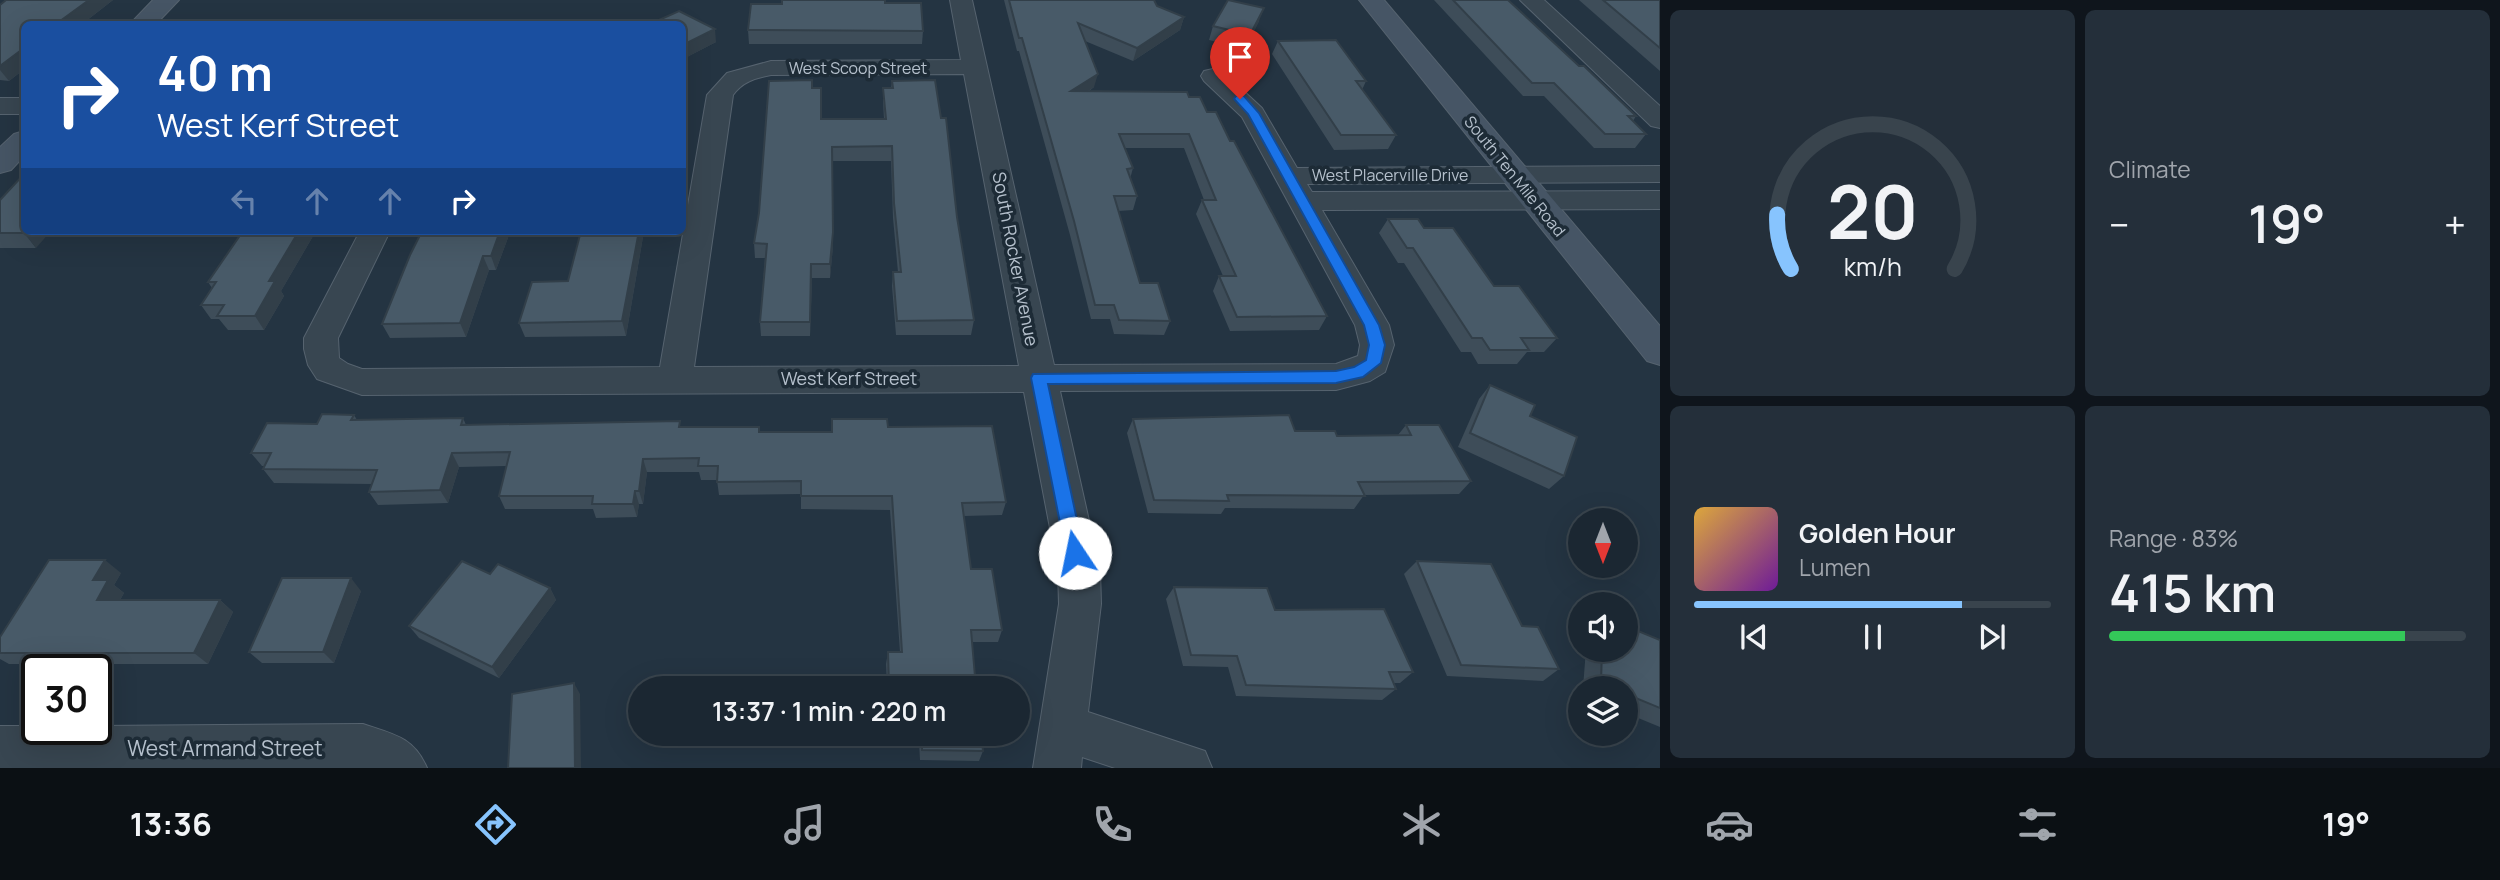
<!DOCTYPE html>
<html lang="en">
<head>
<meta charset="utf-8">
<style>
	body { margin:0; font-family:Manrope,sans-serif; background:#242f3a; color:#f1f3f6; height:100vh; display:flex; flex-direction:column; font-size:26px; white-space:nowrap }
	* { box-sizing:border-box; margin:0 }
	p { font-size:23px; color:#a0a5ac }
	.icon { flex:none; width:38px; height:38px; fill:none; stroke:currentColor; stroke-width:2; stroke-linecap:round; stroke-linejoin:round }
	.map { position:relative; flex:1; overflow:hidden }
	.panel { display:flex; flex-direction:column; gap:10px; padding:10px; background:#0f151c; width:840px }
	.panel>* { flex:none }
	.banner { position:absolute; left:21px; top:21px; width:665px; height:214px; border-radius:10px; box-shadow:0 7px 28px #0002,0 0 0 2px #39444d; background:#1a4fa0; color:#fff; overflow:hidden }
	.needle { width:46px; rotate:180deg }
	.fabs { position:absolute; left:1568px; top:508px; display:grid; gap:14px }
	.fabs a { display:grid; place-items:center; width:70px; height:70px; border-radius:50%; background:#1b2732; box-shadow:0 7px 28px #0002,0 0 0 2px #39444d; font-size:35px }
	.speed { position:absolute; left:21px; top:654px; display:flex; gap:14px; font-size:35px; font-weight:700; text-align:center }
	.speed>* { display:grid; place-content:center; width:91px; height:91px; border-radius:50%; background:#1b2732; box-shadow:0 7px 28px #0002,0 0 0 2px #39444d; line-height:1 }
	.speed .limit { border:4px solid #111; border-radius:10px; background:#fff; color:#111 }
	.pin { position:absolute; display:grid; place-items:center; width:60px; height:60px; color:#fff; margin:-72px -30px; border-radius:50% 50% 50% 0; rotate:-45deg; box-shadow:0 0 7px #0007 }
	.pin .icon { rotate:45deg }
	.me { position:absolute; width:77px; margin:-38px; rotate:349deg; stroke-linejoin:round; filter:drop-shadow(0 0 5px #0008) }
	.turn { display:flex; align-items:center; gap:24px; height:147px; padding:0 21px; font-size:32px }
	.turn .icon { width:91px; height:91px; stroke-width:2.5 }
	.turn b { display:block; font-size:49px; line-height:60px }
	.lanes { display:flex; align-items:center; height:66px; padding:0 21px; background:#0003; justify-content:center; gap:35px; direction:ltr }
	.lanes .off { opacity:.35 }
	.big { font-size:52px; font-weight:600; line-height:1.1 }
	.panel .tile { flex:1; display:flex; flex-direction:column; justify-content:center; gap:10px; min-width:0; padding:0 24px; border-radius:10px; background:#242f3a }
	.panel .dial { align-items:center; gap:0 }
	.dial svg { height:182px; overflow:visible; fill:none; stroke:#39444d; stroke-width:7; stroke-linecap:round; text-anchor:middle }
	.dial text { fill:#f1f3f6; stroke:none }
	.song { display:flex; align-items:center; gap:21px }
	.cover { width:84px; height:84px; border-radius:10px; background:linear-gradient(135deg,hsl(40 70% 55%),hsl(280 70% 35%)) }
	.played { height:7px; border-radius:4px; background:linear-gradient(90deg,#87c4fe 75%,#39444d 75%) }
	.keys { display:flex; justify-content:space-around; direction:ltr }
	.heat { display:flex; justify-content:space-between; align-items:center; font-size:38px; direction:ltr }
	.charge { height:10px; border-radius:5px; background:linear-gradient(90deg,#34c759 83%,#39444d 0) }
	.panel .tiles { flex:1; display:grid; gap:10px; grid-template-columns:repeat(2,1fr) }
	.trip { position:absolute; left:628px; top:676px; width:402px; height:70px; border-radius:35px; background:#1b2732; box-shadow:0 7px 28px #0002,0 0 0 2px #39444d; font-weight:600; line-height:70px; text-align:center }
	.tabs { display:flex; height:112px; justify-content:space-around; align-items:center; background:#0b1014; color:#a0a5ac }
	.tabs .icon { width:49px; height:49px }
	.tabs .on { color:#87c4fe }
	.tabs b { font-size:32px; color:#f1f3f6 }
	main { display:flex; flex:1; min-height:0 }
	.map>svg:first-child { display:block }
</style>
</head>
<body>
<main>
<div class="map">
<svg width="1660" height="768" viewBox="0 0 1660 768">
	<rect width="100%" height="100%" fill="#243442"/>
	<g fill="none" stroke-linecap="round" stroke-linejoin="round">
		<defs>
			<g id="street">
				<path d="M 950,0 L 972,0 L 1054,365 L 1336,364 L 1358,356 L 1360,345 L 1355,325 L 1242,117 L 1204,81 L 1201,76 L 1204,71 L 1213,69 L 1222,71 L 1262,108 L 1297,168 L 1660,166 L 1660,182 L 1307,184 L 1312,192 L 1660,191 L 1660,209 L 1322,210 L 1389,325 L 1394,345 L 1385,372 L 1370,381 L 1336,390 L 1060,391 L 1100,570 L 1101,604 L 1088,712 L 1205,751 L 1212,768 L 1115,768 L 1082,757 L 1081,768 L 1033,768 L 1059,604 L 1058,570 L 1024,392 L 362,395 L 317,379 L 308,365 L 304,349 L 304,338 L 360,231 L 390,231 L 338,338 L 339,358 L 348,364 L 362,369 L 660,367 L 707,95 L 727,73 L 771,61 L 961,60 ZM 964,74 L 1019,366 L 694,367 L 733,95 C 742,82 755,78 771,75 Z"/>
				<polygon points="1520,0 1544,0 1660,106 1660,128 1651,126"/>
				<rect x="0" y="98" width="24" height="16"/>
				<path d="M 363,724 C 393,734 414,737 427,768 L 0,768 L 0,726 L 37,726 L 37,730 L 96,730 L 96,726 Z"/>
			</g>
			<g id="secondary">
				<polygon points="153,0 179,0 156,24 130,24"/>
				<polygon points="1359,0 1384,0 1660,326 1660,365 1647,361"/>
				<polygon points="24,131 24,156 11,170 0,173 0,147 14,134"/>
			</g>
		</defs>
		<use href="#street" stroke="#56636f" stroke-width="2"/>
		<use href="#secondary" stroke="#56636f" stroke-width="2"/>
		<use href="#street" fill="#384651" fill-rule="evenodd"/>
		<use href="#secondary" fill="#465565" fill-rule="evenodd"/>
	</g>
	<g fill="#3e4d59">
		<polygon points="6,0 113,0 9,81 0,80 0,5"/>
		<polygon points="1004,0 1154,0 1157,6 1184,17 1180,30 1133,61 1085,41 1094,87 1088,92 1189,97 1207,112 1230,141 1327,316 1319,330 1230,331 1213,291 1219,276 1223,276 1196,214 1202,200 1204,200 1184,148 1125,148 1133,168 1130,179 1137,196 1133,210 1118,211 1140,283 1170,321 1164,335 1114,334 1110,319 1091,319 1070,235 1019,51 1017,51"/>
		<polygon points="1434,0 1508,0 1579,66 1636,116 1633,121 1646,134 1635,148 1594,148 1544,96 1523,96"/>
		<polygon points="1579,0 1660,0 1660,71"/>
		<polygon points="885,3 923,31 922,44 749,44 748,30"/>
		<polygon points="1259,21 1245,49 1209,40 1213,26"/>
		<polygon points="682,24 716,42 685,58 682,57"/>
		<polygon points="1278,41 1366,81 1362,90 1396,135 1388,149 1334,150 1272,54"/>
		<polygon points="892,81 957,217 974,320 971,335 896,335 892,286 893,272 898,272 893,218 891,161 832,161 833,246 830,278 812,278 810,336 761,336 760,322 765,258 755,258 754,243 812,88 821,119 884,119 883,101 883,88 891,88"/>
		<polygon points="0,200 36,248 0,248"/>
		<polygon points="1388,219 1424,228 1557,338 1544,352 1527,352 1517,364 1478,364 1471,352 1461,352 1404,263 1398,263 1379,233"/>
		<polygon points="243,231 316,231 281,291 284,296 264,330 228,330 219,319 211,319 201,305 212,288 208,282"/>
		<polygon points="581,231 644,231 626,336 525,337 519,323 568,281"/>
		<polygon points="509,235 496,270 489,270 466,337 390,338 382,324"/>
		<polygon points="1490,385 1530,416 1564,476 1549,489 1458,447 1479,399"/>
		<polygon points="354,415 357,420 463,418 466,425 681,427 759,427 760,432 832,432 888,427 1006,502 1002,515 964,516 971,569 1002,630 998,642 972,642 976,688 887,688 886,664 888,652 900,652 890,510 801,509 801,494 719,495 717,480 701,480 699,472 647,472 643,504 639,504 637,517 596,518 593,509 505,509 499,496 506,466 459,467 448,503 378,505 369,492 372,484 274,483 263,469 264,466 262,466 251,453 317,424"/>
		<polygon points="1133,419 1337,436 1398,435 1406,425 1471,481 1459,494 1364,495 1354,509 1225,508 1221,514 1148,513 1127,433"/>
		<polygon points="1417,561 1522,626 1559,669 1543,681 1447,676 1404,574"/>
		<polygon points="121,573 114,585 124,593 120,600 220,600 233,612 208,664 9,664 0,659 0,637"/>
		<polygon points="490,574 550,588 556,600 499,678 419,638 409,626"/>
		<polygon points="1174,587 1275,610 1413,672 1400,683 1393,683 1396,689 1382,700 1236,696 1228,667 1183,666 1166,599"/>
		<polygon points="361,591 334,663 262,663 249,652"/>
		<polygon points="1660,640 1660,727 1626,713 1626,688 1583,688 1586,649 1626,649"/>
		<polygon points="888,733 981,733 983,751 979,761 920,760 919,742 889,741"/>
	</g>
	<g fill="#323f49">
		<polygon points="89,0 113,0 82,24 56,24"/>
		<polygon points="1264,8 1259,21 1245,49 1250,35"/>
		<polygon points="1184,17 1180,30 1133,61 1137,48"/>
		<polygon points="715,29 716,42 685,58 683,45"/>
		<polygon points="24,48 24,69 9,81 0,70 0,66"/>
		<polygon points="1098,74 1094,87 1068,105 1071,91"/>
		<polygon points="26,231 51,231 36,248 24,233"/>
		<polygon points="299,231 316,231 281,291 284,296 264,330 255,316 269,281"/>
		<polygon points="500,231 508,231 509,235 496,270 491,256"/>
		<polygon points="639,231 644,231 626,336 622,321"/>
		<polygon points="833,232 833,246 830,278 830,264"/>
		<polygon points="483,256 489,270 466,337 460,323"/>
		<polygon points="811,264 812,278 810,336 810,322"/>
		<polygon points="452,453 459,467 448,503 440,490"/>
		<polygon points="643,459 647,472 643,504 639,491"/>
		<polygon points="635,491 639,504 637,517 633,504"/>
		<polygon points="105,560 121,573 114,585 124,593 113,612 97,600 93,580"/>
		<polygon points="351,578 361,591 334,663 323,652"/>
		<polygon points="550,588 556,600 499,678 492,667"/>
		<polygon points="220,600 233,612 208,664 194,653"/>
		<polygon points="574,683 580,694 581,768 575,768"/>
	</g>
	<g fill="#485a68" stroke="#323f49" stroke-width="2">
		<polygon points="6,0 89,0 56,24 24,24 24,48 0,66 0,5"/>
		<polygon points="782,0 885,0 885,3 921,3 923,31 748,30 751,4 782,4"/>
		<polygon points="1009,0 1154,0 1157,6 1184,17 1137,48 1078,23 1098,74 1071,91 1187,92 1189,97 1200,97 1207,112 1216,112 1230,141 1234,141 1327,316 1237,317 1219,276 1236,276 1202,200 1216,200 1189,134 1119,134 1133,168 1127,169 1137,196 1114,196 1140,283 1158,283 1170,321 1119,320 1114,305 1095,305 1074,221 1022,38 1019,38"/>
		<polygon points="1228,0 1264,8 1250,35 1213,26"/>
		<polygon points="1453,0 1508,0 1579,66 1584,66 1636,116 1628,116 1646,134 1605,134 1554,83 1532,83"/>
		<polygon points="1603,0 1660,0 1660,48"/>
		<polygon points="679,11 715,29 683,45 682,24 650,24"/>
		<polygon points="1336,40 1366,81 1356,81 1396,135 1341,135 1278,41"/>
		<polygon points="812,80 812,88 821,88 821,119 886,119 883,88 893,88 892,81 935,80 941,118 946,118 957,217 974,320 897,321 893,272 901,272 894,203 892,146 832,147 833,232 830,264 811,264 810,322 760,322 767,244 754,243 759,213 769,81"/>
		<polygon points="24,174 24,231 26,231 24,233 0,233 0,200"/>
		<polygon points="1388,219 1418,219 1424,228 1453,228 1494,286 1519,286 1557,338 1521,338 1529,350 1490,350 1482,338 1472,338 1413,248 1407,248"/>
		<polygon points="243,231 299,231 269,281 275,281 255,316 217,316 224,305 201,305 216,282 208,282"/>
		<polygon points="422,231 500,231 491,256 483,256 460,323 382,324 410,255"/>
		<polygon points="581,231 639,231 622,321 519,323 532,282 568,281"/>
		<polygon points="1490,385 1535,405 1530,416 1577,437 1564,476 1470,433"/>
		<polygon points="322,414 354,415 351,420 463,418 461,425 680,421 679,427 759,427 759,432 832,432 832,419 887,419 888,427 992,426 1006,502 962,503 971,569 992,569 1002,630 971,630 976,688 889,688 888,652 902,652 892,496 801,496 801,481 717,482 718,466 698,466 699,458 643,459 639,491 635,491 633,504 592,504 593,496 499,496 510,452 452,453 440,490 369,492 377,470 263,469 271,453 251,453 267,423 317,424"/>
		<polygon points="1289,415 1295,431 1335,431 1337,436 1411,435 1406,425 1439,425 1471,481 1358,482 1365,496 1227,495 1229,501 1154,500 1133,419"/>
		<polygon points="49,560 105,560 93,580 108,580 97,600 220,600 194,653 0,653 0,637"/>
		<polygon points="462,561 490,574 498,564 550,588 492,667 409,626"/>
		<polygon points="1417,561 1491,564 1522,626 1538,627 1559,669 1461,665"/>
		<polygon points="282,578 351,578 323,652 249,652"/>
		<polygon points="1174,587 1267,588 1275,610 1384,609 1413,672 1389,672 1396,689 1246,685 1237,656 1191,655"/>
		<polygon points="1626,626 1660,640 1660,708 1626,694 1626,688 1612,688 1601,683 1602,649 1626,649"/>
		<polygon points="574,683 575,768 508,768 512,694"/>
		<polygon points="922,733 981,733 983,751 922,750"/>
	</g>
	<polygon fill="#1a73e8" stroke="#114b97" stroke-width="2" points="1236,96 1244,96 1259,113 1379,325 1385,345 1381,363 1363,377 1336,383 1048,384 1084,553 1082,558 1075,561 1069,558 1066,553 1031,378 1033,374 1336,371 1354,367 1366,360 1369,345 1364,325 1248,114 1234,99"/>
	<g text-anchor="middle" stroke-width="7" stroke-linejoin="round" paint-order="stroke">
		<g font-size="16" fill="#b5c0cc" stroke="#1d2b36">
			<text x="858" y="74">West Scoop Street</text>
			<text x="1390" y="181">West Placerville Drive</text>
			<text transform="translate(1515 176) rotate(51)" y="6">South Ten Mile Road</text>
		</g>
		<g font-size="18" fill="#b5c0cc" stroke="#1d2b36">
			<text transform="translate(1015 259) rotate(79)" y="6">South Rocker Avenue</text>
			<text x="849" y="385">West Kerf Street</text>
		</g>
		<g font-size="21" fill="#b5c0cc" stroke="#1d2b36">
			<text x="225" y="756">West Armand Street</text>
		</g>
	</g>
</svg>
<div class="fabs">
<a><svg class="needle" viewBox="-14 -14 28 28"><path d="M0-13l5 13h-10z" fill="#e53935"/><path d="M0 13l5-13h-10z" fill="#a0a5ac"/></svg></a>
<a><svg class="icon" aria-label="sound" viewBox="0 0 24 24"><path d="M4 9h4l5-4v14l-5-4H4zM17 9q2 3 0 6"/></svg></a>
<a><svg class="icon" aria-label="layers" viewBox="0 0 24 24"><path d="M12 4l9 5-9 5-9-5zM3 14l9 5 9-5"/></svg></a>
</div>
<div class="speed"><div class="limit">30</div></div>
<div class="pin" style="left:1240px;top:99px;background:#d93025"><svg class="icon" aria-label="arrive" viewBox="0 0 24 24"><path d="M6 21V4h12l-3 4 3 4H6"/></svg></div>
<svg class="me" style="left:1075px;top:553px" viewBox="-20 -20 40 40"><circle r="19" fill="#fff"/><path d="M0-13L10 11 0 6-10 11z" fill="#1a73e8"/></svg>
<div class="trip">13:37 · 1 min · 220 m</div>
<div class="banner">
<div class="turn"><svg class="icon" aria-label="right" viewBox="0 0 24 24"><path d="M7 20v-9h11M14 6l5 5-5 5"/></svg><div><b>40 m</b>West Kerf Street</div></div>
<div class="lanes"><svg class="icon off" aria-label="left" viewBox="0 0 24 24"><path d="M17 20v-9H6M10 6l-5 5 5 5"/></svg><svg class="icon off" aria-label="ahead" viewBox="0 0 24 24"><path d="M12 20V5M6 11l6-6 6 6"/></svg><svg class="icon off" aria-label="ahead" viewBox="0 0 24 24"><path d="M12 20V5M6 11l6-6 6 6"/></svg><svg class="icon" aria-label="right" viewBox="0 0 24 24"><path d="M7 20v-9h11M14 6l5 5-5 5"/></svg></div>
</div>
</div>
<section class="panel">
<div class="tiles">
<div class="tile dial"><svg viewBox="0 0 100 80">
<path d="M14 69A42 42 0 1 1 86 69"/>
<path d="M14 69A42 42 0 0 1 8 45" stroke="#87c4fe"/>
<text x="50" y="56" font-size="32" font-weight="700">20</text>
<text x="50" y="72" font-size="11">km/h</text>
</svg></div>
<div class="tile"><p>Climate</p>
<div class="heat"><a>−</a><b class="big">19°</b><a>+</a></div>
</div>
<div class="tile">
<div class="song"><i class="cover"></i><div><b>Golden Hour</b><p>Lumen</p></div></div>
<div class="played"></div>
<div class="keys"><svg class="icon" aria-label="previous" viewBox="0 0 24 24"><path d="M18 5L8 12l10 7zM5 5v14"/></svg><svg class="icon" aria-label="pause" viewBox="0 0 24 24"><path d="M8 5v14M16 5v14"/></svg><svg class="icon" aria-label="next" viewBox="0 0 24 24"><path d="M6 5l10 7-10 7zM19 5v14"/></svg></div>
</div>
<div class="tile"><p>Range · 83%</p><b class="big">415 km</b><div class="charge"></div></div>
</div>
</section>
</main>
<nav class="tabs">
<b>13:36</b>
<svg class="icon on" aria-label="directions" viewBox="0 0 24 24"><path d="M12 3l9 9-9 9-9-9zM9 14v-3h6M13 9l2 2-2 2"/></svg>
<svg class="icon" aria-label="music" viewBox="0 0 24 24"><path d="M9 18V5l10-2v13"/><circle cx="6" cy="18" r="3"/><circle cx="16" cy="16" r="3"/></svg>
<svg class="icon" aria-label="phone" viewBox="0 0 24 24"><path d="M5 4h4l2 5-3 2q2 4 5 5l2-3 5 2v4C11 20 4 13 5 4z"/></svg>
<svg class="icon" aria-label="climate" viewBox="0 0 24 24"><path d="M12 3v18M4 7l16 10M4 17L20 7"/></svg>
<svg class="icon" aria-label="car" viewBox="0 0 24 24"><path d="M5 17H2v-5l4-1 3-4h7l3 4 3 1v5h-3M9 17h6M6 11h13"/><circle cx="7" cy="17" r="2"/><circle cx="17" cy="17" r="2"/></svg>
<svg class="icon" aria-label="filters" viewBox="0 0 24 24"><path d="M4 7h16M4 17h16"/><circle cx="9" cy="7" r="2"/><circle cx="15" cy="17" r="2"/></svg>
<b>19°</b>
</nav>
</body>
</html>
